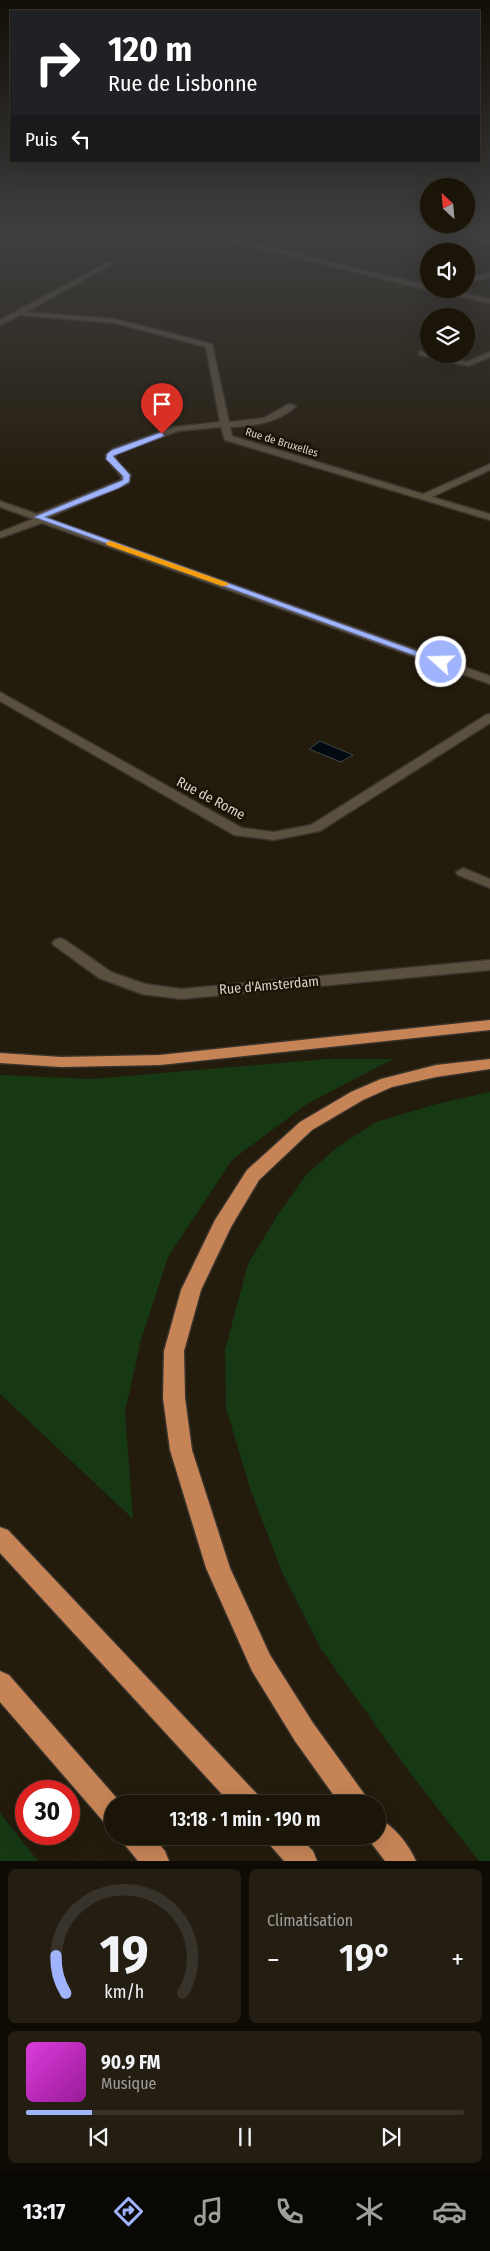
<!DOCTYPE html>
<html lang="fr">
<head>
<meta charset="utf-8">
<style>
	body { margin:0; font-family:"Fira Sans Condensed",sans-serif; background:#231d12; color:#f1f3f6; height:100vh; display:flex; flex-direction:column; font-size:19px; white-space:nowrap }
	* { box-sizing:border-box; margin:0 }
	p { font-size:16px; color:#9f9e9c }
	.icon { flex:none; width:28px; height:28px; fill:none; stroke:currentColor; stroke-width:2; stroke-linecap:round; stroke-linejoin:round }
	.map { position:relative; height:1861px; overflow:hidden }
	.drawer { display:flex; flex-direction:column; gap:8px; padding:8px; background:#0e0b05; flex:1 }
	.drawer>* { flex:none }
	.top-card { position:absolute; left:10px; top:10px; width:470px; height:152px; border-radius:0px; box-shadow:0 5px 20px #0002,0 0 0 1px #38332a; background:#202124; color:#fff; overflow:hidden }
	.needle { width:32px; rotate:334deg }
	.controls { position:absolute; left:420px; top:178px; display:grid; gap:10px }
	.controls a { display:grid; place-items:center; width:55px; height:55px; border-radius:50%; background:#1a1409; box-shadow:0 5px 20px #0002,0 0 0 1px #38332a; font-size:25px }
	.speed { position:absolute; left:15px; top:1780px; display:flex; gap:10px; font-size:25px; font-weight:700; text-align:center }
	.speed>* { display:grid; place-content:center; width:65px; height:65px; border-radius:50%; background:#1a1409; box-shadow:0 5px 20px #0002,0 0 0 1px #38332a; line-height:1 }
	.speed .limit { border:8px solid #d22; background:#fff; color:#111 }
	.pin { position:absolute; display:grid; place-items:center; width:42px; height:42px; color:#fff; margin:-51px -21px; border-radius:50% 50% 50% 0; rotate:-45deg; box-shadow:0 0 5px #0007 }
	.pin .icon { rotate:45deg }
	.me { position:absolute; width:55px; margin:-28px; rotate:290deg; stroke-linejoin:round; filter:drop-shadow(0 0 4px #0008) }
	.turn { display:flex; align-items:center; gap:18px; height:105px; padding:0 15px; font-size:22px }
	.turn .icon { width:65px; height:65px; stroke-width:2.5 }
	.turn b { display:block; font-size:35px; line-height:42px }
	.then { display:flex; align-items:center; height:48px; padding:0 15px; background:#0003; gap:10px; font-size:19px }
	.big { font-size:38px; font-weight:600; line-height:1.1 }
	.drawer .widget { flex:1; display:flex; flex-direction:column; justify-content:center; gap:8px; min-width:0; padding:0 18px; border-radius:8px; background:#231d12 }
	.drawer .dial { align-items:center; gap:0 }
	.dial svg { height:130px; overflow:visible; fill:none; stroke:#38332a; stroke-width:7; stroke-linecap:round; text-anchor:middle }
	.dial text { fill:#f1f3f6; stroke:none }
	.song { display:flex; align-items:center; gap:15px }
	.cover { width:60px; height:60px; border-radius:8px; background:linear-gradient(135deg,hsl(300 70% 55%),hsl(300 70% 35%)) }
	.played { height:5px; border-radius:2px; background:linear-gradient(90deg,#a0b3fd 15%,#38332a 15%) }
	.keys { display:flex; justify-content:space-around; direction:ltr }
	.heat { display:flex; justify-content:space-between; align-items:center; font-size:28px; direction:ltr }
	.drawer .tiles { flex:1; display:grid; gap:8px; grid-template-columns:1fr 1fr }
	.widget:last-child { grid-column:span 2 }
	.trip { position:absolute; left:104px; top:1795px; width:282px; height:50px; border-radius:25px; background:#1a1409; box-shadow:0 5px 20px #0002,0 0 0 1px #38332a; font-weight:600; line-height:50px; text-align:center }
	.menu { display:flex; height:80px; justify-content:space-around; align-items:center; background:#0a0804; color:#9f9e9c }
	.menu .icon { width:35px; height:35px }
	.menu .selected { color:#a0b3fd }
	.menu b { font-size:22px; color:#f1f3f6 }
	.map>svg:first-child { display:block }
</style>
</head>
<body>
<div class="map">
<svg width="490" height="1861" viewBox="0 0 490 1861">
	<rect width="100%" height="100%" fill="#231b0c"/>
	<g fill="#163914">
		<polygon points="327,1059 393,1059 307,1104 232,1160 168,1257 141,1340 125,1412 133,1519 0,1394 0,1075 92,1079"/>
		<polygon points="490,1092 490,1861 479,1861 410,1773 321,1649 282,1572 250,1488 226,1408 225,1350 248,1264 277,1216 306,1175 336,1148 376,1122 440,1103"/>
		<polygon points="0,1813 38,1861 0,1861"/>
	</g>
	<polygon fill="#010b11" stroke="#424748" points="320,741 353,755 341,762 309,749"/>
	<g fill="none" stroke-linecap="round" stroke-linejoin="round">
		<defs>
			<g id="minor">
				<polygon points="199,233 208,233 429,286 429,289 441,289 490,299 490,303 432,291"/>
				<polygon points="446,233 456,233 490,239 490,243"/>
				<path d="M 109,262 L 114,263 L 26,312 L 115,319 L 212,344 L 229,422 L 264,418 L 289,404 L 296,406 C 279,423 253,426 230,427 L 232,436 L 423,494 L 490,464 L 490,470 L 432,497 L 490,514 L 490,520 L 225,440 L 221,427 L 178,431 L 118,453 L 114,458 L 131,475 L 129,483 L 47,518 L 490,676 L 490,684 L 42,523 L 0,538 L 0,532 L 33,519 L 0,507 L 0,501 L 37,514 L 121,480 L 121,476 L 106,459 L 106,455 L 112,449 L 174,427 L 220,422 L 206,347 L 202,346 L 115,323 L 20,315 L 0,325 L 0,320 Z"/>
				<polygon points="490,273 490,277 466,283 466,279"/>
				<polygon points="419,351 467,362 490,352 490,357 468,366 419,355"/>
				<polygon points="0,692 242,828 274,832 311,825 486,715 490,714 490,723 320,831 274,840 234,835 0,701"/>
				<polygon points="463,868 490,879 490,888 458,875 456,872"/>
				<polygon points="60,938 65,940 111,972 145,984 181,989 490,960 490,970 181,999 142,994 99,978 55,946 52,943 55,940"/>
			</g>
			<g id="highway">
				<polygon points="490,1020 490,1030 160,1065 61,1067 0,1063 0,1053 61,1057 160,1055"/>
				<polygon points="490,1059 490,1069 436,1077 392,1087 363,1100 312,1130 259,1180 231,1227 201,1290 184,1351 185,1398 192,1450 230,1568 270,1655 313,1723 365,1795 369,1804 340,1804 295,1741 252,1671 206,1568 170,1450 163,1398 164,1351 181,1290 215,1220 247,1170 300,1122 351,1092 381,1079 436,1065"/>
				<polygon points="0,1527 8,1530 258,1795 262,1804 231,1804 0,1553"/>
				<polygon points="0,1671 9,1675 121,1803 112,1804 112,1825 103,1821 0,1702"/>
				<path d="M 378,1819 C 394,1825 409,1845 416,1861 L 385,1861 L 366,1836 L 378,1836 Z"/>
				<polygon points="121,1836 152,1836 165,1851 169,1861 138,1861 125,1845"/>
				<polygon points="266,1836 298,1836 313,1851 317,1861 284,1861 270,1845"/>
			</g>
		</defs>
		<use href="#minor" stroke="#39332c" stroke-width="3"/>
		<use href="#highway" stroke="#39332c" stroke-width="3"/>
		<use href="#minor" fill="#595040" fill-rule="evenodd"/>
		<use href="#highway" fill="#c68456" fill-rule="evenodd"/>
	</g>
	<linearGradient id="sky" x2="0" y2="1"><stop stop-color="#130f07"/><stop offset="0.47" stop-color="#3f3f40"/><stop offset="1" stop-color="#3f3f40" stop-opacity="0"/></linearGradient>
	<rect width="490" height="493" fill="url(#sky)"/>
	<polygon fill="#a0b3fd" stroke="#6874a4" points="162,432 164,436 113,456 130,475 129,482 119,488 45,517 444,661 444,664 438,664 34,517 123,480 123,476 106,459 107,454 112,450"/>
	<polygon fill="#f59e0b" points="110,541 228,583 229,585 222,586 107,545 106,543"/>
	<g text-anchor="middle" stroke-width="5" stroke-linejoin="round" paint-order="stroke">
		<g font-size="11" fill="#d9d3ca" stroke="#1a1204">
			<text transform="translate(282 442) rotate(17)" y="4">Rue de Bruxelles</text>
		</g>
		<g font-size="14" fill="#d9d3ca" stroke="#1a1204">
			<text transform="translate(211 798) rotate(28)" y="5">Rue de Rome</text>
			<text transform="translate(269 985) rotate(-5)" y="5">Rue d'Amsterdam</text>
		</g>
	</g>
</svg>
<div class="controls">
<a><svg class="needle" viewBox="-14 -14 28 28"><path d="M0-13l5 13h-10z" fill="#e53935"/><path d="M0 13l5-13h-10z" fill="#9f9e9c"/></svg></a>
<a><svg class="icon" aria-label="sound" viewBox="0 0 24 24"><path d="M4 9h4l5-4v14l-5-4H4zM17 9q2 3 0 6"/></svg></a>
<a><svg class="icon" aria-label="layers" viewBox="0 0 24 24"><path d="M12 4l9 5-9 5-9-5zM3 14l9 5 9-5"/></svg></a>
</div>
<div class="speed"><div class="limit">30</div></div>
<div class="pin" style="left:162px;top:434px;background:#d93025"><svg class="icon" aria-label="arrive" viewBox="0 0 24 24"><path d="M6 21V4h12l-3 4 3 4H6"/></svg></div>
<svg class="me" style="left:441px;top:662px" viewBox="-20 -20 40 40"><circle r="17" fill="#a0b3fd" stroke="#fff" stroke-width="3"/><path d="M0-11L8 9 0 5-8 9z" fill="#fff"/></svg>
<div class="trip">13:18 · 1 min · 190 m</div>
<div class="top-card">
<div class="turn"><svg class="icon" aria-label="right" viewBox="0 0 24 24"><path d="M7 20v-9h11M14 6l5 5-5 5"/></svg><div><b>120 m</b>Rue de Lisbonne</div></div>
<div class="then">Puis<svg class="icon" aria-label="left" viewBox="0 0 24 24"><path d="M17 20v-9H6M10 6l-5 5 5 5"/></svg></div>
</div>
</div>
<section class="drawer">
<div class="tiles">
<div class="widget dial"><svg viewBox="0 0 100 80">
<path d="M14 69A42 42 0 1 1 86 69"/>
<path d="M14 69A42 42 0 0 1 8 46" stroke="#a0b3fd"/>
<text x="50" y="56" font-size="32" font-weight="700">19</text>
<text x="50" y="72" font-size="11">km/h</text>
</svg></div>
<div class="widget"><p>Climatisation</p>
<div class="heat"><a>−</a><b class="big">19°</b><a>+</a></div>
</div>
<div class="widget">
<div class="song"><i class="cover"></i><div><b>90.9 FM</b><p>Musique</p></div></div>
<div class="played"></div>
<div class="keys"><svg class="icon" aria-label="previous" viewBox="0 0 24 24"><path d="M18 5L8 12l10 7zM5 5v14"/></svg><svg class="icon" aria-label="pause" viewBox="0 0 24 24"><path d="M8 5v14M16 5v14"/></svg><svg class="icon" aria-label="next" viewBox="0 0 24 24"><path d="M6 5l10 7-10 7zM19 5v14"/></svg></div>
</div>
</div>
</section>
<nav class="menu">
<b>13:17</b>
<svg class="icon selected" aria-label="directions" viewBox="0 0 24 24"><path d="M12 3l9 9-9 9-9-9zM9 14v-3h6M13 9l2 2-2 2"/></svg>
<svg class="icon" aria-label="music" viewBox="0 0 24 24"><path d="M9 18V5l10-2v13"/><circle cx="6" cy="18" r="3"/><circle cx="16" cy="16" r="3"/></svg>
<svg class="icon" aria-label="phone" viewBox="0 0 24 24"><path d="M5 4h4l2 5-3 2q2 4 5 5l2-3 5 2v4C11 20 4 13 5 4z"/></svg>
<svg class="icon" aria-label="climate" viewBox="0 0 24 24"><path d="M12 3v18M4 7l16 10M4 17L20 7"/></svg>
<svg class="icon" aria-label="car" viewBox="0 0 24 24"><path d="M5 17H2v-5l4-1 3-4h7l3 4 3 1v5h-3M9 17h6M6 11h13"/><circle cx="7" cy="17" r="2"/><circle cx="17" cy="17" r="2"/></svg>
</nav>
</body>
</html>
